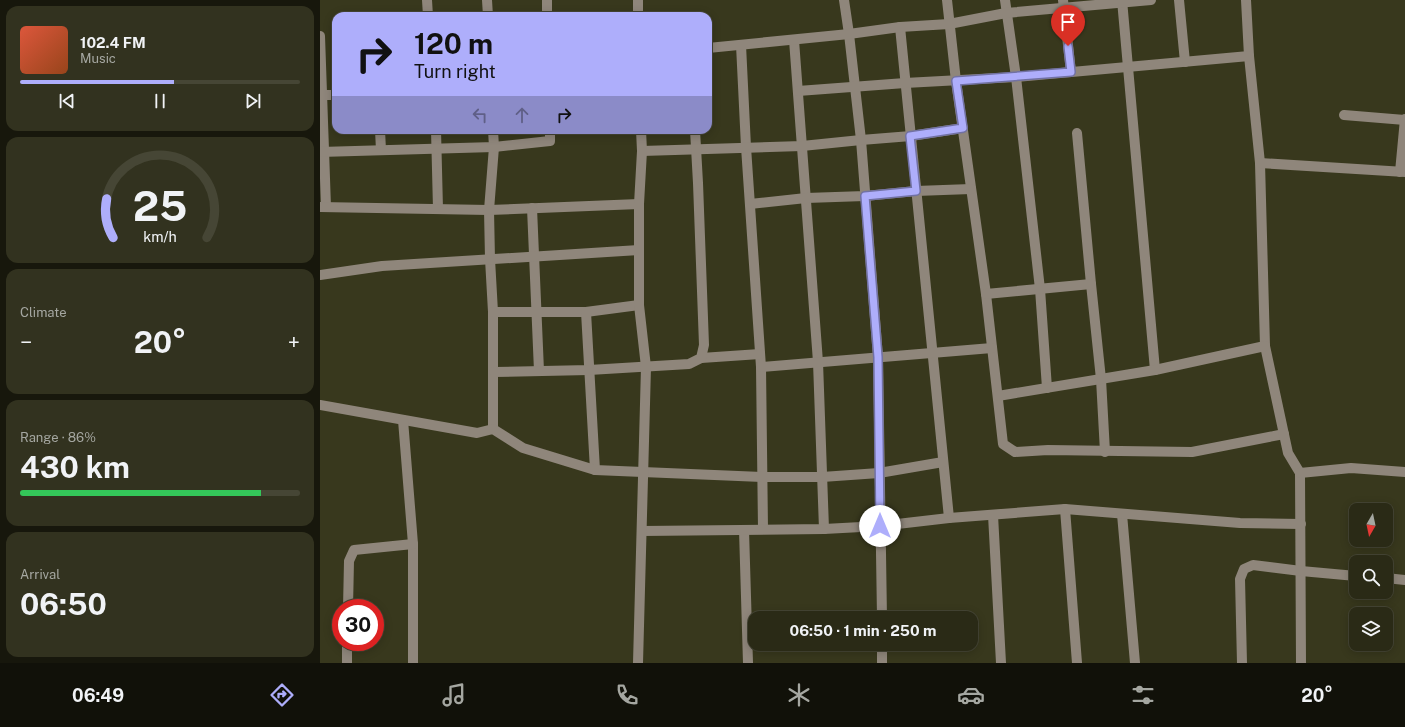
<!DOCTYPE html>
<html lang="en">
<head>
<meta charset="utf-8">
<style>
	body { margin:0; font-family:"Public Sans",sans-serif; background:#32321f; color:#f1f3f6; height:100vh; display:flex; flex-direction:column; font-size:15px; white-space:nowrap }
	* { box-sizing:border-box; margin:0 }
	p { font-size:13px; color:#a5a7a1 }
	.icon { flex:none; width:22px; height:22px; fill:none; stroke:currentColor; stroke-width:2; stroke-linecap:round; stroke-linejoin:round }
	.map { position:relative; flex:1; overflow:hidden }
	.drawer { display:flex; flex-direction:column; gap:6px; padding:6px; background:#17170c; width:320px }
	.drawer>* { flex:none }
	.top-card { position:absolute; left:12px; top:12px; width:380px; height:122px; border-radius:12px; box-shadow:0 2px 10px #0003,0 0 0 1px #464635; background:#aeaefb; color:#111; overflow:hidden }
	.needle { width:26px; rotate:189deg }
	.fabs { position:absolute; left:1029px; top:503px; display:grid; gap:8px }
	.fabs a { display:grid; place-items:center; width:44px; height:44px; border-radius:8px; background:#2a2a16; box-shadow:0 2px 10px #0003,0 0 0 1px #464635; font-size:20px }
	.speed { position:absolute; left:12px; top:599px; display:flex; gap:8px; font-size:20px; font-weight:700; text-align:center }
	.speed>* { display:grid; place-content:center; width:52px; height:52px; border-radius:50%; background:#2a2a16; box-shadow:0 2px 10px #0003,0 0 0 1px #464635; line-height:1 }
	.speed .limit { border:6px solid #d22; background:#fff; color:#111 }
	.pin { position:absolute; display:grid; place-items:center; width:34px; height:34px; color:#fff; margin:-41px -17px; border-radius:50% 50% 50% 0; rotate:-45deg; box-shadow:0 0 4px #0007 }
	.pin .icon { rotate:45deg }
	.me { position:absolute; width:44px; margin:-22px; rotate:0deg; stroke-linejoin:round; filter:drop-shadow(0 0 3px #0008) }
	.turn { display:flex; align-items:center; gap:14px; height:84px; padding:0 16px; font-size:18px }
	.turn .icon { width:52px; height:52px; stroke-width:2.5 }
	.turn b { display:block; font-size:28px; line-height:34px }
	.lanes { display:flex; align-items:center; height:38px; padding:0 16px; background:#0003; justify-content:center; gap:20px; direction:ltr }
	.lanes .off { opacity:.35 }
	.big { font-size:30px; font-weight:700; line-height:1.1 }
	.drawer .widget { flex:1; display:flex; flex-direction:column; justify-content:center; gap:6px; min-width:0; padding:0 14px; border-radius:12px; background:#32321f }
	.drawer .dial { align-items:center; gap:0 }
	.dial svg { height:104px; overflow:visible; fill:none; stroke:#464635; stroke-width:7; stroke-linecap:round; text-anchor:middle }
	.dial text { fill:#f1f3f6; stroke:none }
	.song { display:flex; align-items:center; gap:12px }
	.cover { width:48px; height:48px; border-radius:6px; background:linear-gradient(135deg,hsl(10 70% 55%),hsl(20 70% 35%)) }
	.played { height:4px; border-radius:2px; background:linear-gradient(90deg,#aeaefb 55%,#464635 55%) }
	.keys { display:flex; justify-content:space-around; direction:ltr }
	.heat { display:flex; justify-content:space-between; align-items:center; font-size:22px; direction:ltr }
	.charge { height:6px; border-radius:3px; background:linear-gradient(90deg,#34c759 86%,#464635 0) }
	.trip { position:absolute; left:428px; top:611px; width:230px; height:40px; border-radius:12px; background:#2a2a16; box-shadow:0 2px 10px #0003,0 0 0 1px #464635; font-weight:700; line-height:40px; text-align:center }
	.tabs { display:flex; height:64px; justify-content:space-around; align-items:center; background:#111109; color:#a5a7a1 }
	.tabs .icon { width:28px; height:28px }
	.tabs .active { color:#aeaefb }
	.tabs b { font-size:18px; color:#f1f3f6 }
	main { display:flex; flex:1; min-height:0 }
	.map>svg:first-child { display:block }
</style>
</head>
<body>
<main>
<section class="drawer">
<div class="widget">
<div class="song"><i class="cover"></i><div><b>102.4 FM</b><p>Music</p></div></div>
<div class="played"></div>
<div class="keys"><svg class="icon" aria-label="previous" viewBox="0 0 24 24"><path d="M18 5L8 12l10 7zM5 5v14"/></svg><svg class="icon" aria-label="pause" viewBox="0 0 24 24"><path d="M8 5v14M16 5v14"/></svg><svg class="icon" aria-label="next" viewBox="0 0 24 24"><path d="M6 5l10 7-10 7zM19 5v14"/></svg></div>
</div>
<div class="widget dial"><svg viewBox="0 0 100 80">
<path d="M14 69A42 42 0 1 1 86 69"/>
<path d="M14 69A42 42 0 0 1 9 39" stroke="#aeaefb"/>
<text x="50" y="56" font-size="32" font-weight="700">25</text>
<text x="50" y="72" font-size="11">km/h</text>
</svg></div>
<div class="widget"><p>Climate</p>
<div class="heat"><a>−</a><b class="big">20°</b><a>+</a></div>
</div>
<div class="widget"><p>Range · 86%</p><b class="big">430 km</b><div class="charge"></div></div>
<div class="widget"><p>Arrival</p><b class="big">06:50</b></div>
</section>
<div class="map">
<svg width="1085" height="663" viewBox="0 0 1085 663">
	<rect width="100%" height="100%" fill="#38381d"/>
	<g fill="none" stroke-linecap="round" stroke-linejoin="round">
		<g stroke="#8f867b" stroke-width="10">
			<polyline points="107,0 108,16"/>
			<polyline points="167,0 168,16"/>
			<polyline points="227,0 227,16"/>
			<polyline points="318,0 318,16"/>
			<polyline points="524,0 529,34 541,140 558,357 562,618"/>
			<polyline points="627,0 636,81 666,294 683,444 695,452 728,450 872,452 964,434"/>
			<polyline points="685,0 696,77 720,289 727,388"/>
			<polyline points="743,0 751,72"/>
			<polyline points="802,0 835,370"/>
			<polyline points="859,0 865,62"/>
			<polyline points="926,0 929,56 940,163 945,346 968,453 980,473 981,663"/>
			<polyline points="580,27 629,518"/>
			<polyline points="0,36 6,207"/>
			<polyline points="474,40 498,362 504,529"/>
			<polyline points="421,45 426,147 441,367 443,529"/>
			<polyline points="388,48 529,34 580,27 629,24 686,13 831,0"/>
			<polyline points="478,91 585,83 696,77 929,56"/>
			<polyline points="0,95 16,95"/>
			<polyline points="1024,115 1085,120"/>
			<polyline points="60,130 61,150"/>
			<polyline points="116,130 118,209"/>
			<polyline points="173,130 174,147 169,210 170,259 173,312 173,429"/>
			<polyline points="757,133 771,284 781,379 785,452"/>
			<polyline points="322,151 482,146 541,140 591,136 643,128"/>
			<polyline points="0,152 174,147 230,141 230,130"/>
			<polyline points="940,163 1085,172"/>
			<polyline points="1080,172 1085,119"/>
			<polyline points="430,204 486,198 545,196 596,191 651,189"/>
			<polyline points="0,207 169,210 319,204"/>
			<polyline points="212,208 219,371"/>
			<polyline points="0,275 62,266 319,250"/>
			<polyline points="666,294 771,284"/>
			<polyline points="173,312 266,312 319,305"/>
			<polyline points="266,312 275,470"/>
			<polyline points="381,358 440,354"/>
			<polyline points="441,367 672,348"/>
			<polyline points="174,372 269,370 369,364 381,358 384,345 378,183 375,130"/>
			<polyline points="678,396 835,370 945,346"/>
			<polyline points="0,405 157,433 173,429 203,448 275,470 442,477 502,477 559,473 623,462"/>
			<polyline points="83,420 93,544 93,663"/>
			<polyline points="980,473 1031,468 1085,472"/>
			<polyline points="745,509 757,663"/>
			<polyline points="802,514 815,663"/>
			<polyline points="673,515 681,663"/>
			<polyline points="424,530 428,663"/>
			<polyline points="322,531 504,529 560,526 629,518 745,509 920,523 981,524"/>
			<polyline points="1066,578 1085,580"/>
			<polyline points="28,608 29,561 34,550 93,544"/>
			<polyline points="562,644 562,663"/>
			<polyline points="27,663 27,642"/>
			<polyline points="318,663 326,367 319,305 319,204 322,151 321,130"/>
			<polyline points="922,663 920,579 924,569 933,565 981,571 1036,576"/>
		</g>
	</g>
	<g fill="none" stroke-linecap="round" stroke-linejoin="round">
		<defs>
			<polyline id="route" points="560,526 558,357 545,196 596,191 590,136 643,128 636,81 751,72 748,46"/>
		</defs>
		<use href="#route" stroke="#7171a3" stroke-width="10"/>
		<use href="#route" stroke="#aeaefb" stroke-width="7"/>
	</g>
</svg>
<div class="fabs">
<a><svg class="needle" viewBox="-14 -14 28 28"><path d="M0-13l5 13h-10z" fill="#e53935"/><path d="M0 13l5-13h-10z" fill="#a5a7a1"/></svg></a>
<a><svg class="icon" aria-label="search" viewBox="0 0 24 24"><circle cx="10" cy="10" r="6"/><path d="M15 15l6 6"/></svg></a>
<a><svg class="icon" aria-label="layers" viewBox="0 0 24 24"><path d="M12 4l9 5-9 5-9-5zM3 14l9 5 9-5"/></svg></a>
</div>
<div class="speed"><div class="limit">30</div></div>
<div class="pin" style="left:748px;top:46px;background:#d93025"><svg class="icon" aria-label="arrive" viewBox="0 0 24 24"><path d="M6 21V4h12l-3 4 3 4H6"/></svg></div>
<svg class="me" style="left:560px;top:526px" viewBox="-20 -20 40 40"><circle r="19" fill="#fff"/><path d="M0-13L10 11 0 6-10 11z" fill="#aeaefb"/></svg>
<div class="trip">06:50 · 1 min · 250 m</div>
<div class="top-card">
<div class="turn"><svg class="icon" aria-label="right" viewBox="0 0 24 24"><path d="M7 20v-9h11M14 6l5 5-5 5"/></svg><div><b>120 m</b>Turn right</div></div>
<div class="lanes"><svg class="icon off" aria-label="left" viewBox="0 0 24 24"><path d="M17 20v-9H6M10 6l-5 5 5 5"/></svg><svg class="icon off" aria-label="ahead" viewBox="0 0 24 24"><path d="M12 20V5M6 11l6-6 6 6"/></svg><svg class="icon" aria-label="right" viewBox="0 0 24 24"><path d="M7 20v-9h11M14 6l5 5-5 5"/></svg></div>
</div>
</div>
</main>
<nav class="tabs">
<b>06:49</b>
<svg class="icon active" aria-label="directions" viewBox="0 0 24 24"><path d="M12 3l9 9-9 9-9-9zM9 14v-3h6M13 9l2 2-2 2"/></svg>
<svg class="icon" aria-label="music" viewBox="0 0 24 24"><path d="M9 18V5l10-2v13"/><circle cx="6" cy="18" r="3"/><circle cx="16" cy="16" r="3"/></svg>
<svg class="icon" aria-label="phone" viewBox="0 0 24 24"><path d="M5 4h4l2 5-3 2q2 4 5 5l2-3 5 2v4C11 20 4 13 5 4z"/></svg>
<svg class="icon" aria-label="climate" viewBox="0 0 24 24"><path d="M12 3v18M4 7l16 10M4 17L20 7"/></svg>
<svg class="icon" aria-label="car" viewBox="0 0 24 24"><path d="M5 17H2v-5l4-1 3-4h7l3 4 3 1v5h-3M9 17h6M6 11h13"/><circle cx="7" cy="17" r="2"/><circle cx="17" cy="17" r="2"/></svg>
<svg class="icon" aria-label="filters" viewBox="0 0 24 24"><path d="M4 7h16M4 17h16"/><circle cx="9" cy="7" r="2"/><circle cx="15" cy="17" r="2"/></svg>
<b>20°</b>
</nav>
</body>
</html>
